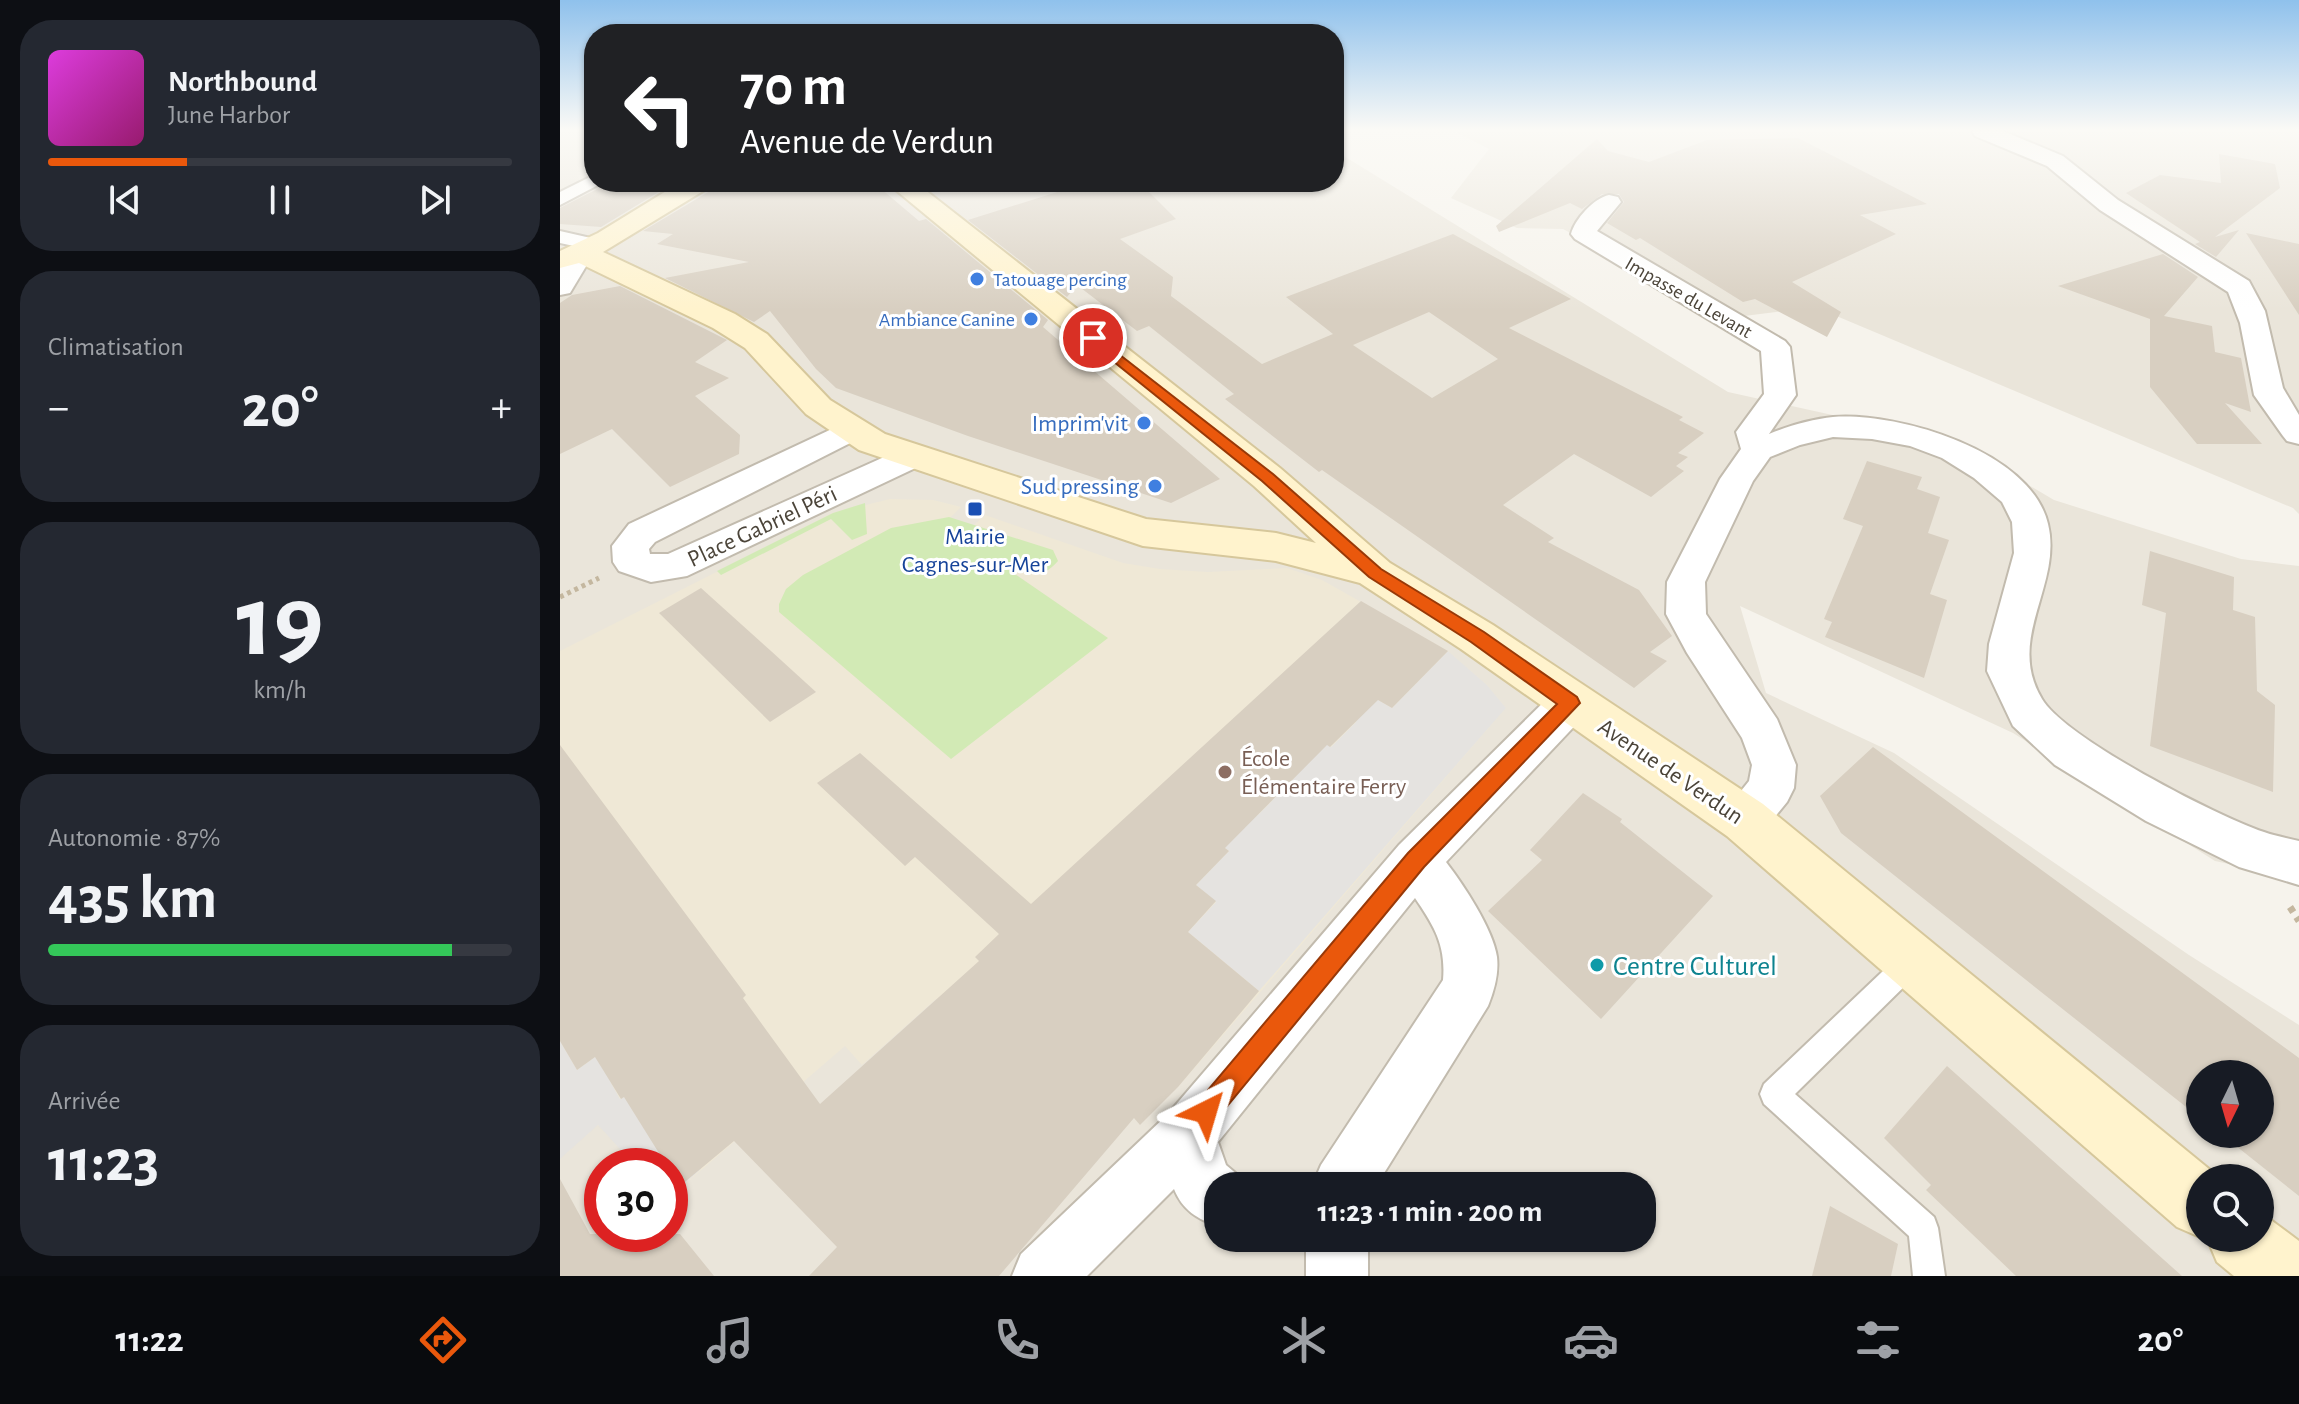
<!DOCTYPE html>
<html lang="fr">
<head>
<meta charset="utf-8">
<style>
	body { margin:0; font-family:"Alegreya Sans",sans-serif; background:#242831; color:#f1f3f6; height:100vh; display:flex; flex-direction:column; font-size:30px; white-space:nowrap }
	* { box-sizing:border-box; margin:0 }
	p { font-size:26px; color:#9ea1a6 }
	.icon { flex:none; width:44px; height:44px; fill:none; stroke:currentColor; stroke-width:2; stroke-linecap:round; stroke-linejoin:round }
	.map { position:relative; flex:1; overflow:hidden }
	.sheet { display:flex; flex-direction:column; gap:20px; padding:20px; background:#0d0f14; width:560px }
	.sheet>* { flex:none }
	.top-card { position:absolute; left:24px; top:24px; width:760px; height:168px; border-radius:32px; box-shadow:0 2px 6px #0004; background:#202124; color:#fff; overflow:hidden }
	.needle { width:52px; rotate:185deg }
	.fabs { position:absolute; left:1626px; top:1060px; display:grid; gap:16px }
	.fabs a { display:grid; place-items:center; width:88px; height:88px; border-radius:50%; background:#171b24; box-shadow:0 2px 6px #0004; font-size:40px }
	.speed { position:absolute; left:24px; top:1148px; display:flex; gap:16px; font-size:40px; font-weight:700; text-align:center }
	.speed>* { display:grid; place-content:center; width:104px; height:104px; border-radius:50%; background:#171b24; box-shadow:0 2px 6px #0004; line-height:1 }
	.speed .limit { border:12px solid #d22; background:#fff; color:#111 }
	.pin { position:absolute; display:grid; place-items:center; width:68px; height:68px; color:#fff; margin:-34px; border:4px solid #fff; border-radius:50%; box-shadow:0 2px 8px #0007 }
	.me { position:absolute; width:88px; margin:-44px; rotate:40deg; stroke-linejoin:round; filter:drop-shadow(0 0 6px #0008) }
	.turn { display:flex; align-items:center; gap:28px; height:168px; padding:0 24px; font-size:36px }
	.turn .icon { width:104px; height:104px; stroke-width:2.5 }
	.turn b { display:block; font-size:56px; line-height:68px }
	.big { font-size:60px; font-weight:600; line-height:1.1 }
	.sheet .widget { flex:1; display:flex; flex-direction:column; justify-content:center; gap:12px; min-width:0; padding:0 28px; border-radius:32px; background:#242831 }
	.sheet .dial { align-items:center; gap:0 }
	.dial b { font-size:104px; line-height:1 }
	.song { display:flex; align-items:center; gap:24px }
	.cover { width:96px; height:96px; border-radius:12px; background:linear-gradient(135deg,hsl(300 70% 55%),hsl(320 70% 35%)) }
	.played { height:8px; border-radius:4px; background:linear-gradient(90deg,#ea580c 30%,#363941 30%) }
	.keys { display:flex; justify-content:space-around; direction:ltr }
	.heat { display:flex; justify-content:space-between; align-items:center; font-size:44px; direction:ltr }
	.charge { height:12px; border-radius:6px; background:linear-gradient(90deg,#34c759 87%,#363941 0) }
	.trip { position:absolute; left:644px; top:1172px; width:452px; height:80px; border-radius:32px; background:#171b24; box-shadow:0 2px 6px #0004; font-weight:600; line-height:80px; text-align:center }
	.menu { display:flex; height:128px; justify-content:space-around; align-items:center; background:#090b0e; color:#9ea1a6 }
	.menu .icon { width:56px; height:56px }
	.menu .on { color:#ea580c }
	.menu b { font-size:36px; color:#f1f3f6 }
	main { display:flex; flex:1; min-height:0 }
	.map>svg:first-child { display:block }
</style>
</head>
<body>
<main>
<section class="sheet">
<div class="widget">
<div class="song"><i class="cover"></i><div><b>Northbound</b><p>June Harbor</p></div></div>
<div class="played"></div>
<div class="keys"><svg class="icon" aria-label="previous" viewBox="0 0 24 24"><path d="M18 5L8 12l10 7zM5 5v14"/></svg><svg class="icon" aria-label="pause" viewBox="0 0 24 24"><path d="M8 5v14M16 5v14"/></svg><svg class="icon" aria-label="next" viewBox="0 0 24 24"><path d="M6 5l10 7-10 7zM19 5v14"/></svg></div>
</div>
<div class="widget"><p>Climatisation</p>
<div class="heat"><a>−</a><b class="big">20°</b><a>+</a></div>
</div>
<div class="widget dial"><b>19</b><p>km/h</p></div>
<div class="widget"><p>Autonomie · 87%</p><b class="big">435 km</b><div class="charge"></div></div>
<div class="widget"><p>Arrivée</p><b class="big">11:23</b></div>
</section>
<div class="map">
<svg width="1739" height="1276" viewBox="0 0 1739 1276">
	<rect width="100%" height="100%" fill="#f6f3ec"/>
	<g fill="#eae5da" fill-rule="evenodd">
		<path d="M 0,131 L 34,131 L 34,182 L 774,182 L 774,150 L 1168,392 L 1395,442 L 1494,500 L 1681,559 L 1739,566 L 1739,879 L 1655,861 L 1453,733 L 1180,606 L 1206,693 L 1334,753 L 1629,955 L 1739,1025 L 1739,1276 L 0,1276 ZM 1640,1074 L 1700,1074 L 1700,1134 L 1640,1134 ZM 42,1166 L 110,1166 L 110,1234 L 42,1234 ZM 1640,1178 L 1700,1178 L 1700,1238 L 1640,1238 ZM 658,1186 L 1082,1186 L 1082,1238 L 658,1238 Z"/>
		<polygon points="894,131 1739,131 1739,514 1733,508 1255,307 1168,318 1003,229 957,228 891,198 929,149"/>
	</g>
	<polygon fill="#efe8d6" points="330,499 373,500 401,507 390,518 413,526 425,515 563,563 600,569 648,572 727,568 762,580 888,651 927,685 946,708 618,1087 376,999 302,1065 285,1046 110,1197 110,1166 75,1166 38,1125 0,1159 0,651 273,513"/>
	<g fill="#d2eab5">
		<polygon points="305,503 307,534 292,540 271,519 161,575 157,571 273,513"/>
		<path d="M 389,517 L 493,550 L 498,561 C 478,583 470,571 446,568 L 548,638 L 391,759 L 219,612 L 219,604 L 226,589 L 243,575 L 331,528 Z"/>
	</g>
	<g fill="#e5e3e0">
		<polygon points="888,651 927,685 946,708 699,991 628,932 656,902 636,885 669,851 651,837 699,814 735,777 753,736 771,747 796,722 800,689 832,708"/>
		<polygon points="0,1041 17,1070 46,1049 51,1083 60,1099 64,1097 123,1142 141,1169 110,1197 110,1166 75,1166 38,1125 0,1159"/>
	</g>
	<g fill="#d8cfc1" fill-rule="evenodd">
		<polygon points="1238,138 1367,204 1300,215 1336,234 1232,282 1281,312 1267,337 1195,299 1183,302 1080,238 1076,240 1047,223 1064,202 1059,194 1042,194 1022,209 1010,203 939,232 936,226 1037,139 1048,151 1089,162 1147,140"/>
		<polygon points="1659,154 1715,164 1720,188 1655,237 1679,230 1656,257 1635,244 1640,242 1566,193 1600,175 1661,183"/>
		<polygon points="42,182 115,182 41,227 0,224 0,208 41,187"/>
		<polygon points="155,182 313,182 359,221 366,219 488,320 483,327 660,479 611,503 408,436 276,388 256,369 210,311 194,322 105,278 189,262 97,244 113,234 83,231 150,191"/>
		<path d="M 529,182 L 579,182 L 616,219 L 560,239 L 613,277 L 611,296 L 702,364 L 773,334 L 726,297 L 893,234 L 1011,299 L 949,328 L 1123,417 L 1119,420 L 1144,433 L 1118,453 L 1128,457 L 1116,466 L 1124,471 L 1091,497 L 1014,454 L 943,505 L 994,538 L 988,542 L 1079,590 L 1112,636 L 1090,652 L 1107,661 L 1074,688 L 762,470 L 759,472 L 665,399 L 674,394 L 589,326 L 577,331 L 517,285 L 507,297 L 408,220 ZM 869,312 L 938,359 L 872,398 L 793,345 Z"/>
		<polygon points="1686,233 1739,244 1739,315"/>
		<polygon points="1603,254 1638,277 1604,316 1652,326 1655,352 1681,358 1691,412 1665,403 1702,444 1637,444 1590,387 1590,319 1498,286"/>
		<polygon points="60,286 167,340 135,362 169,378 135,396 180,435 179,454 110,487 52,429 0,454 0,303 12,295"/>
		<polygon points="1307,461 1362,477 1357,489 1380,497 1368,533 1389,540 1370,594 1387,600 1364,678 1265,637 1272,622 1264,619 1303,526 1283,519"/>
		<polygon points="1590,551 1674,577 1673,610 1695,617 1697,691 1715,705 1713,792 1590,746 1606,613 1582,605"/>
		<polygon points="141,588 211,651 256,692 210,722 99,613"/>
		<polygon points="801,601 888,651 832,708 818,700 770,747 767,745 665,848 669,851 636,885 656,901 628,932 699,991 618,1087 580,1125 574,1118 439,1276 249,1276 277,1247 174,1141 120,1186 110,1166 107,1166 64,1097 61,1099 35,1057 17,1070 0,1041 0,745 186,995 183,998 260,1104 419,961 415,957 439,934 355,857 345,866 257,783 300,753 471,904"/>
		<polygon points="1313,747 1739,1058 1739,1196 1661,1134 1700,1134 1700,1074 1640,1074 1640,1118 1281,833 1260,796"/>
		<polygon points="1023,793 1062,819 1060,822 1153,896 1041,1019 928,911 982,860 970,850"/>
		<polygon points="1387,1066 1622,1276 1456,1276 1366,1190 1371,1185 1324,1138"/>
		<polygon points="0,1179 30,1234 120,1234 154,1276 0,1276"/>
		<polygon points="1270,1206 1338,1244 1331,1276 1252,1276"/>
	</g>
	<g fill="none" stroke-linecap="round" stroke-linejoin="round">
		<defs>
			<polygon id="service" points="1351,949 1360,953 1364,962 1360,971 1235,1094 1374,1217 1378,1228 1385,1276 1353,1276 1349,1236 1204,1104 1200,1094 1204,1084 1342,953"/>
			<g id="pedestrian">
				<polygon points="34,175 34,182 40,184 0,205 0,192"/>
				<polygon points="0,231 44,241 47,245 37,251 0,243"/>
			</g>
			<g id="minor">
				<polygon points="1412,131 1443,131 1503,156 1558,200 1689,281 1705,311 1723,388 1739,415 1739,444 1727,441 1723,436 1694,395 1680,323 1668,292 1540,210 1487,166 1415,136"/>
				<path d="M 1049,195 L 1058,197 L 1061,202 L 1037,231 L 1225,341 L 1230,347 L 1236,395 L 1209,434 C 1228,426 1253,419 1273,417 C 1339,412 1471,451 1488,524 C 1503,585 1445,638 1482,699 C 1505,738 1658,817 1704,832 C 1715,836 1727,838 1739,841 L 1739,885 L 1679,867 L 1586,821 L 1495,765 L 1453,726 L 1427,671 L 1429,644 L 1454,553 L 1452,522 L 1442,502 L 1414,478 L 1382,458 L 1350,446 L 1312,439 L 1273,437 L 1240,445 L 1210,457 L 1193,481 L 1145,582 L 1146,614 L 1217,719 L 1236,765 L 1234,788 L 1227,802 L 1201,834 L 1185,840 L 1169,834 L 1162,820 L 1169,806 L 1189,781 L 1192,765 L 1182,738 L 1127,653 L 1106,614 L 1107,582 L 1160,479 L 1181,449 L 1176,432 L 1204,394 L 1201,351 L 1015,239 L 1011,234 C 1015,219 1034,198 1049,195 Z"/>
				<polygon points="21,245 30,247 34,253 10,293 0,295 0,265 12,247"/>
				<polygon points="291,420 302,423 307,430 302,437 95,542 89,549 90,554 108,554 342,449 354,445 366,449 371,456 366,463 127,576 91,582 59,571 53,562 52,546 69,524"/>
				<path d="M 1010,686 L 1025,691 L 1031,703 L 1025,715 L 886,862 C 903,884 933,929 937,957 C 939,974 934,991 928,1006 L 816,1186 L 752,1186 L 761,1165 L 883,980 C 886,945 874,926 855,898 L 658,1142 L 666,1165 L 679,1176 L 684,1186 L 658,1186 L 658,1227 C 637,1218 623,1211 614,1189 L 527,1276 L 452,1276 L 461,1254 L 607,1115 L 839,845 L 995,691 Z"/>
				<rect x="746" y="1238" width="62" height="38"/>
			</g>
			<g id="secondary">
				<polygon points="121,182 152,182 148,188 43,252 175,314 207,334 270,400 325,434 586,519 716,533 756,543 694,486 326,182 355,182 720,468 830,563 933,625 1203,804 1660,1178 1640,1178 1640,1237 1617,1227 1167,836 901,649 800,583 716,561 583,546 299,450 246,414 185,348 153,328 19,263 0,268 0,251 38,233"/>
				<polygon points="1700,1212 1739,1241 1739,1276 1674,1276 1657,1262 1647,1238 1700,1238"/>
			</g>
		</defs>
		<use href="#service" stroke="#c2bbae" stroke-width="4"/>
		<use href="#pedestrian" stroke="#c2bbae" stroke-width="4"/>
		<use href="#minor" stroke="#c2bbae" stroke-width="4"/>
		<use href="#secondary" stroke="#d6c79b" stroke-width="4"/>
		<polyline stroke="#c4b79f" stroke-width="5" stroke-dasharray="4 4" stroke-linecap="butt" points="0,597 39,578"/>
		<polyline stroke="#c4b79f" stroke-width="7" stroke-dasharray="6 6" stroke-linecap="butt" points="1730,907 1739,921"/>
		<use href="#service" fill="#fff" fill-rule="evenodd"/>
		<use href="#pedestrian" fill="#fff" fill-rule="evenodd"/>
		<use href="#minor" fill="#fff" fill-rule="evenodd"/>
		<use href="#secondary" fill="#fff3cd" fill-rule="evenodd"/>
	</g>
	<linearGradient id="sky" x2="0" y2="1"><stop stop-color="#8fc1ec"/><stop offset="0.42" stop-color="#fbfaf6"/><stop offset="1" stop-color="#fbfaf6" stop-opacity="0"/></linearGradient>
	<rect width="1739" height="310" fill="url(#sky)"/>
	<polygon fill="#ea580c" stroke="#983908" stroke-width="2" points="533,334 713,474 821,569 924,632 1017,697 1020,703 864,867 655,1121 646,1125 637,1121 633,1112 637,1103 848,853 997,704 911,642 809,577 702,481 528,341 528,335"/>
	<g fill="#3f7fe0" stroke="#fff" stroke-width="3">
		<circle cx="417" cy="279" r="8"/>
		<circle cx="471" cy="319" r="8"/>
		<circle cx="584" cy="423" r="8"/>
		<circle cx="595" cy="486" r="8"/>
	</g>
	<rect fill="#1a4fb4" stroke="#fff" stroke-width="3" x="407" y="501" width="16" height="16" rx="4"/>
	<circle fill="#8d6e63" stroke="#fff" stroke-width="3" cx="665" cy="772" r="8"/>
	<circle fill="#0f9aa8" stroke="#fff" stroke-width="3" cx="1037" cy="965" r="8"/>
	<g text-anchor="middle" stroke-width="6" stroke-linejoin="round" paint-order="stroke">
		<g font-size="20" fill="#366cbe" stroke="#fff" text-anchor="start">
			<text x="433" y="286">Tatouage percing</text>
			<text x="455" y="326" text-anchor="end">Ambiance Canine</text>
		</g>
		<g font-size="20" fill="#4b4439" stroke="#fff">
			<text transform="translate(1129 297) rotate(30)" y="7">Impasse du Levant</text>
		</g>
		<g font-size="24" fill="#366cbe" stroke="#fff" text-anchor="end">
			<text x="568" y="431">Imprim'vit</text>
			<text x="579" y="494">Sud pressing</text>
		</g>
		<g font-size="24" fill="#4b4439" stroke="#fff">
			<text transform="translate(202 526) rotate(-25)" y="8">Place Gabriel Péri</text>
			<text transform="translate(1111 771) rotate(34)" y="8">Avenue de Verdun</text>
		</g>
		<g font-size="24" fill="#164399" stroke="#fff">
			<text x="415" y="544">Mairie<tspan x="415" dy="28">Cagnes-sur-Mer</tspan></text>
		</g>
		<g font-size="24" fill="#785e54" stroke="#fff" text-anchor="start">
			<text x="681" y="766">École<tspan x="681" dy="28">Élémentaire Ferry</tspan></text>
		</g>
		<g font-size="28" fill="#0d838f" stroke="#fff" text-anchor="start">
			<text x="1053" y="975">Centre Culturel</text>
		</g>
	</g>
</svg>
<div class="fabs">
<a><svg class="needle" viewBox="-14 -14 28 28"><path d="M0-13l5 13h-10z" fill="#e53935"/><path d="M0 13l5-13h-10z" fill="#9ea1a6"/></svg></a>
<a><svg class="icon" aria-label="search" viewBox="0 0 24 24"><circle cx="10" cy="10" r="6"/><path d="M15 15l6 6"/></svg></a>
</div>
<div class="speed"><div class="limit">30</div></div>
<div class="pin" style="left:533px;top:338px;background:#d93025"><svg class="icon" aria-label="arrive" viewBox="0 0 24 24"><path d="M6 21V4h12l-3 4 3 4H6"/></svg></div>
<svg class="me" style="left:646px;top:1112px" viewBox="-20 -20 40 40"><path d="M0-17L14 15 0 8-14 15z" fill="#ea580c" stroke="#fff" stroke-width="4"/></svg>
<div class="trip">11:23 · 1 min · 200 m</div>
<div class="top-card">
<div class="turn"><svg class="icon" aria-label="left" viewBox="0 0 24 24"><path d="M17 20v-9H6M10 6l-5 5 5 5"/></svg><div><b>70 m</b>Avenue de Verdun</div></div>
</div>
</div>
</main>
<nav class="menu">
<b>11:22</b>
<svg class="icon on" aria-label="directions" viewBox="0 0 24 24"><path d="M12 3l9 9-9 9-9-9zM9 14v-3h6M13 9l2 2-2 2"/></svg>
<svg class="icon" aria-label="music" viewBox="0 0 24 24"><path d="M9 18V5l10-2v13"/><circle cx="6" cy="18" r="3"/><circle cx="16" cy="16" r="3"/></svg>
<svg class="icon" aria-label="phone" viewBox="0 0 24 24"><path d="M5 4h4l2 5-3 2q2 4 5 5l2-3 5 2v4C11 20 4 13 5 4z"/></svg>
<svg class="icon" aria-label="climate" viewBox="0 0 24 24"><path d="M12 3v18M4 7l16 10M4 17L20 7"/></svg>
<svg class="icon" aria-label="car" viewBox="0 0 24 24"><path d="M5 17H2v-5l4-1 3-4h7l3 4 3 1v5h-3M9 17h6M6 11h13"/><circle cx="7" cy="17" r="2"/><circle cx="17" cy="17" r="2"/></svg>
<svg class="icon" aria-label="filters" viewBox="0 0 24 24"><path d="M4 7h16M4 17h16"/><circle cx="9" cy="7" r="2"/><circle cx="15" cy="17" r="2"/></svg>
<b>20°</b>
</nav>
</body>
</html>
